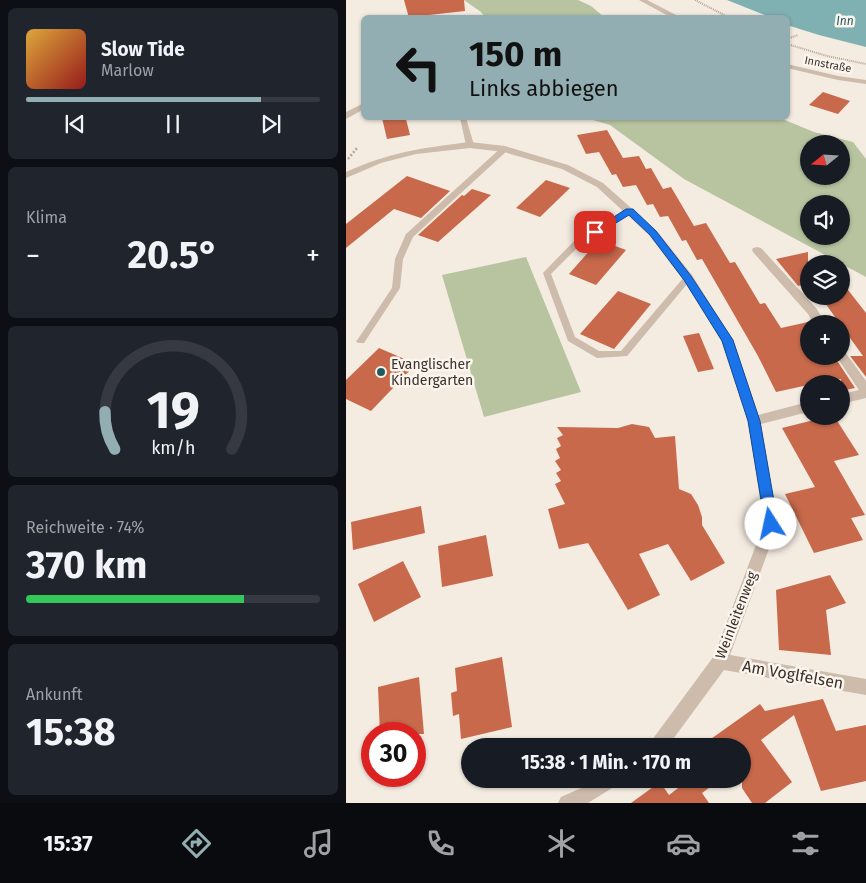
<!DOCTYPE html>
<html lang="de">
<head>
<meta charset="utf-8">
<style>
	body { margin:0; font-family:"Fira Sans",sans-serif; background:#20242c; color:#f1f3f6; height:100vh; display:flex; flex-direction:column; font-size:19px; white-space:nowrap }
	* { box-sizing:border-box; margin:0 }
	p { font-size:16px; color:#9ea1a6 }
	.icon { flex:none; width:28px; height:28px; fill:none; stroke:currentColor; stroke-width:2; stroke-linecap:round; stroke-linejoin:round }
	.map { position:relative; flex:1; overflow:hidden }
	.sheet { display:flex; flex-direction:column; gap:8px; padding:8px; background:#0d0f14; width:346px }
	.sheet>* { flex:none }
	.top-card { position:absolute; left:15px; top:15px; width:429px; height:105px; border-radius:8px; box-shadow:0 1px 4px #0004; background:#92aeb2; color:#111; overflow:hidden }
	.needle { width:32px; rotate:252deg }
	.controls { position:absolute; left:454px; top:135px; display:grid; gap:10px }
	.controls a { display:grid; place-items:center; width:50px; height:50px; border-radius:50%; background:#171b24; box-shadow:0 1px 4px #0004; font-size:25px }
	.speed { position:absolute; left:15px; top:722px; display:flex; gap:10px; font-size:25px; font-weight:700; text-align:center }
	.speed>* { display:grid; place-content:center; width:65px; height:65px; border-radius:50%; background:#171b24; box-shadow:0 1px 4px #0004; line-height:1 }
	.speed .limit { border:8px solid #d22; background:#fff; color:#111 }
	.pin { position:absolute; display:grid; place-items:center; width:42px; height:42px; color:#fff; margin:-21px; border-radius:10px; box-shadow:0 2px 8px #0006 }
	.me { position:absolute; width:55px; margin:-28px; rotate:350deg; stroke-linejoin:round; filter:drop-shadow(0 0 4px #0008) }
	.turn { display:flex; align-items:center; gap:18px; height:105px; padding:0 25px; font-size:22px }
	.turn .icon { width:65px; height:65px; stroke-width:2.5 }
	.turn b { display:block; font-size:35px; line-height:42px }
	.big { font-size:38px; font-weight:700; line-height:1.1 }
	.sheet .widget { flex:1; display:flex; flex-direction:column; justify-content:center; gap:8px; min-width:0; padding:0 18px; border-radius:8px; background:#20242c }
	.sheet .dial { align-items:center; gap:0 }
	.dial svg { height:130px; overflow:visible; fill:none; stroke:#363941; stroke-width:7; stroke-linecap:round; text-anchor:middle }
	.dial text { fill:#f1f3f6; stroke:none }
	.song { display:flex; align-items:center; gap:15px }
	.cover { width:60px; height:60px; border-radius:8px; background:linear-gradient(135deg,hsl(40 70% 55%),hsl(0 70% 35%)) }
	.played { height:5px; border-radius:2px; background:linear-gradient(90deg,#92aeb2 80%,#363941 80%) }
	.keys { display:flex; justify-content:space-around; direction:ltr }
	.heat { display:flex; justify-content:space-between; align-items:center; font-size:28px; direction:ltr }
	.charge { height:8px; border-radius:4px; background:linear-gradient(90deg,#34c759 74%,#363941 0) }
	.trip { position:absolute; left:115px; top:738px; width:290px; height:50px; border-radius:25px; background:#171b24; box-shadow:0 1px 4px #0004; font-weight:700; line-height:50px; text-align:center }
	.tab-bar { display:flex; height:80px; justify-content:space-around; align-items:center; background:#090b0e; color:#9ea1a6 }
	.tab-bar .icon { width:35px; height:35px }
	.tab-bar .active { color:#92aeb2 }
	.tab-bar b { font-size:22px; color:#f1f3f6 }
	main { display:flex; flex:1; min-height:0 }
	.map>svg:first-child { display:block }
</style>
</head>
<body>
<main>
<section class="sheet">
<div class="widget">
<div class="song"><i class="cover"></i><div><b>Slow Tide</b><p>Marlow</p></div></div>
<div class="played"></div>
<div class="keys"><svg class="icon" aria-label="previous" viewBox="0 0 24 24"><path d="M18 5L8 12l10 7zM5 5v14"/></svg><svg class="icon" aria-label="pause" viewBox="0 0 24 24"><path d="M8 5v14M16 5v14"/></svg><svg class="icon" aria-label="next" viewBox="0 0 24 24"><path d="M6 5l10 7-10 7zM19 5v14"/></svg></div>
</div>
<div class="widget"><p>Klima</p>
<div class="heat"><a>−</a><b class="big">20.5°</b><a>+</a></div>
</div>
<div class="widget dial"><svg viewBox="0 0 100 80">
<path d="M14 69A42 42 0 1 1 86 69"/>
<path d="M14 69A42 42 0 0 1 8 46" stroke="#92aeb2"/>
<text x="50" y="56" font-size="32" font-weight="700">19</text>
<text x="50" y="72" font-size="11">km/h</text>
</svg></div>
<div class="widget"><p>Reichweite · 74%</p><b class="big">370 km</b><div class="charge"></div></div>
<div class="widget"><p>Ankunft</p><b class="big">15:38</b></div>
</section>
<div class="map">
<svg width="520" height="803" viewBox="0 0 520 803">
	<rect width="100%" height="100%" fill="#f4ebe1"/>
	<g fill="#b8c4a0" fill-rule="evenodd">
		<polygon points="118,0 232,0 245,6 258,17 139,17 135,12"/>
		<path d="M 240,118 L 434,118 L 468,132 L 507,142 L 520,159 L 520,277 L 338,179 L 264,125 ZM 462,144 L 495,144 L 495,176 L 462,176 ZM 462,204 L 495,204 L 495,236 L 462,236 Z"/>
		<polygon points="180,257 235,392 138,417 96,275"/>
	</g>
	<polygon fill="#7fb0b2" points="381,0 520,0 520,47 473,35 441,25 441,18 424,17"/>
	<g fill="#c8694b">
		<polygon points="58,0 118,0 119,11 83,15 83,18 63,18"/>
		<polygon points="477,92 504,101 492,114 463,105"/>
		<polygon points="36,118 60,119 64,135 41,139"/>
		<polygon points="261,130 277,158 293,156 300,169 305,168 317,189 325,187 348,226 360,223 384,263 389,262 414,304 419,303 435,328 462,322 462,356 488,356 509,388 495,391 495,379 462,384 462,385 430,392 412,356 356,259 351,260 340,240 336,241 322,216 314,217 307,204 301,205 290,185 277,187 270,174 266,175 253,152 240,154 231,135"/>
		<polygon points="61,176 104,191 75,218 48,209 0,248 0,224"/>
		<polygon points="200,180 224,188 194,217 170,208"/>
		<polygon points="126,189 145,195 92,242 72,235 116,195 118,196"/>
		<polygon points="253,240 280,250 250,285 223,274"/>
		<polygon points="462,252 462,283 452,286 430,259"/>
		<polygon points="495,281 520,313 520,377 504,356 517,356 474,296 495,296"/>
		<polygon points="272,291 305,304 268,349 234,334"/>
		<polygon points="353,333 368,369 352,372 337,336"/>
		<polygon points="33,348 70,364 25,411 0,399 0,380"/>
		<polygon points="484,416 488,416 513,455 488,461 519,515 505,518 517,540 468,553 439,494 469,487 436,428"/>
		<polygon points="286,424 303,427 309,438 329,436 333,489 345,494 352,505 356,517 356,525 379,563 345,581 322,544 293,554 314,595 282,610 242,543 213,549 202,509 219,504 209,484 215,481 210,473 215,470 209,461 214,458 210,449 215,446 211,438 217,435 211,427 272,428"/>
		<polygon points="75,506 79,533 7,550 5,522"/>
		<polygon points="140,535 147,576 96,587 92,546"/>
		<polygon points="57,561 75,597 28,622 12,584"/>
		<polygon points="484,575 500,603 480,610 485,655 433,650 430,590"/>
		<polygon points="156,657 166,727 115,739 113,714 107,716 105,693 111,691 109,668"/>
		<polygon points="73,677 78,734 34,734 32,687"/>
		<polygon points="477,699 490,731 520,725 520,781 475,791 448,715 415,740 446,782 419,803 406,803 396,788 396,746 355,746 414,704 419,711"/>
		<polygon points="344,779 375,779 356,793 363,803 285,803 314,782 323,795"/>
	</g>
	<g fill="none" stroke-linecap="round" stroke-linejoin="round">
		<g stroke="#b9a596" stroke-width="2" stroke-dasharray="1 1" stroke-linecap="butt">
			<polyline points="349,0 384,18"/>
			<polyline points="441,39 452,35"/>
			<polyline points="441,44 481,56 520,64"/>
		</g>
		<polyline stroke="#b9a596" stroke-width="2.5" stroke-dasharray="2 2" stroke-linecap="butt" points="2,159 11,148"/>
		<g fill="#cdbbac" fill-rule="evenodd">
			<polygon points="114,118 120,118 128,145 126,146 120,145"/>
			<polygon points="156,147 163,149 67,237 57,259 54,288 18,343 12,343 10,341 12,339 46,288 49,259 60,234"/>
			<polygon points="280,209 283,209 287,211 235,244 205,274 229,337 253,351 275,351 339,276 342,275 346,278 281,356 251,358 222,341 197,273 229,240"/>
		</g>
		<g fill="#cdbbac" fill-rule="evenodd">
			<polygon points="293,0 301,0 336,18 326,18"/>
			<polygon points="441,64 492,76 520,80 520,84 492,80 441,68"/>
			<polygon points="18,103 18,109 0,119 0,112"/>
			<path d="M 124,142 L 159,146 L 222,165 L 257,183 L 311,231 L 346,275 L 387,340 L 412,415 L 462,402 L 462,412 L 415,424 L 432,524 L 384,655 L 520,679 L 520,695 L 378,670 L 322,746 L 303,746 L 306,740 L 368,656 L 418,524 L 402,421 L 375,340 L 338,281 L 303,235 L 251,187 L 216,169 L 158,152 L 124,148 L 70,154 L 35,163 L 0,178 L 0,172 C 44,152 76,148 124,142 Z"/>
			<polygon points="411,247 415,248 470,308 480,324 468,324 462,314 407,252 406,250 407,248"/>
			<polygon points="495,351 499,352 520,381 520,398 495,404 495,394 513,390 490,356 495,356"/>
			<polygon points="250,779 274,779 271,785 242,803 212,803 215,797 240,786"/>
		</g>
	</g>
	<polygon fill="#1a73e8" stroke="#114b97" points="280,209 287,209 310,231 345,276 387,340 414,421 432,524 430,528 425,529 421,528 419,524 402,421 376,341 338,280 304,235 283,215 252,234 249,234 245,232"/>
	<circle fill="#1f5a5e" stroke="#fbf5ee" stroke-width="2" cx="35" cy="372" r="5"/>
	<g text-anchor="middle" stroke-width="5" stroke-linejoin="round" paint-order="stroke">
		<g font-size="11" fill="#3b302b" stroke="#fbf5ee">
			<text transform="translate(482 64) rotate(11)" y="4">Innstraße</text>
		</g>
		<g font-size="12" font-style="italic" fill="#1f5a5e" stroke="#fbf5ee">
			<text x="499" y="25">Inn</text>
		</g>
		<g font-size="14" fill="#3b302b" stroke="#fbf5ee" text-anchor="start">
			<text x="45" y="369">Evanglischer<tspan x="45" dy="16">Kindergarten</tspan></text>
		</g>
		<g font-size="14" fill="#3b302b" stroke="#fbf5ee">
			<text transform="translate(390 615) rotate(-69)" y="5">Weinleitenweg</text>
		</g>
		<g font-size="16" fill="#3b302b" stroke="#fbf5ee">
			<text transform="translate(447 674) rotate(10)" y="6">Am Voglfelsen</text>
		</g>
	</g>
</svg>
<div class="controls">
<a><svg class="needle" viewBox="-14 -14 28 28"><path d="M0-13l5 13h-10z" fill="#e53935"/><path d="M0 13l5-13h-10z" fill="#9ea1a6"/></svg></a>
<a><svg class="icon" aria-label="sound" viewBox="0 0 24 24"><path d="M4 9h4l5-4v14l-5-4H4zM17 9q2 3 0 6"/></svg></a>
<a><svg class="icon" aria-label="layers" viewBox="0 0 24 24"><path d="M12 4l9 5-9 5-9-5zM3 14l9 5 9-5"/></svg></a>
<a>+</a>
<a>−</a>
</div>
<div class="speed"><div class="limit">30</div></div>
<div class="pin" style="left:249px;top:232px;background:#d93025"><svg class="icon" aria-label="arrive" viewBox="0 0 24 24"><path d="M6 21V4h12l-3 4 3 4H6"/></svg></div>
<svg class="me" style="left:425px;top:524px" viewBox="-20 -20 40 40"><circle r="19" fill="#fff"/><path d="M0-13L10 11 0 6-10 11z" fill="#1a73e8"/></svg>
<div class="trip">15:38 · 1 Min. · 170 m</div>
<div class="top-card">
<div class="turn"><svg class="icon" aria-label="left" viewBox="0 0 24 24"><path d="M17 20v-9H6M10 6l-5 5 5 5"/></svg><div><b>150 m</b>Links abbiegen</div></div>
</div>
</div>
</main>
<nav class="tab-bar">
<b>15:37</b>
<svg class="icon active" aria-label="directions" viewBox="0 0 24 24"><path d="M12 3l9 9-9 9-9-9zM9 14v-3h6M13 9l2 2-2 2"/></svg>
<svg class="icon" aria-label="music" viewBox="0 0 24 24"><path d="M9 18V5l10-2v13"/><circle cx="6" cy="18" r="3"/><circle cx="16" cy="16" r="3"/></svg>
<svg class="icon" aria-label="phone" viewBox="0 0 24 24"><path d="M5 4h4l2 5-3 2q2 4 5 5l2-3 5 2v4C11 20 4 13 5 4z"/></svg>
<svg class="icon" aria-label="climate" viewBox="0 0 24 24"><path d="M12 3v18M4 7l16 10M4 17L20 7"/></svg>
<svg class="icon" aria-label="car" viewBox="0 0 24 24"><path d="M5 17H2v-5l4-1 3-4h7l3 4 3 1v5h-3M9 17h6M6 11h13"/><circle cx="7" cy="17" r="2"/><circle cx="17" cy="17" r="2"/></svg>
<svg class="icon" aria-label="filters" viewBox="0 0 24 24"><path d="M4 7h16M4 17h16"/><circle cx="9" cy="7" r="2"/><circle cx="15" cy="17" r="2"/></svg>
</nav>
</body>
</html>
